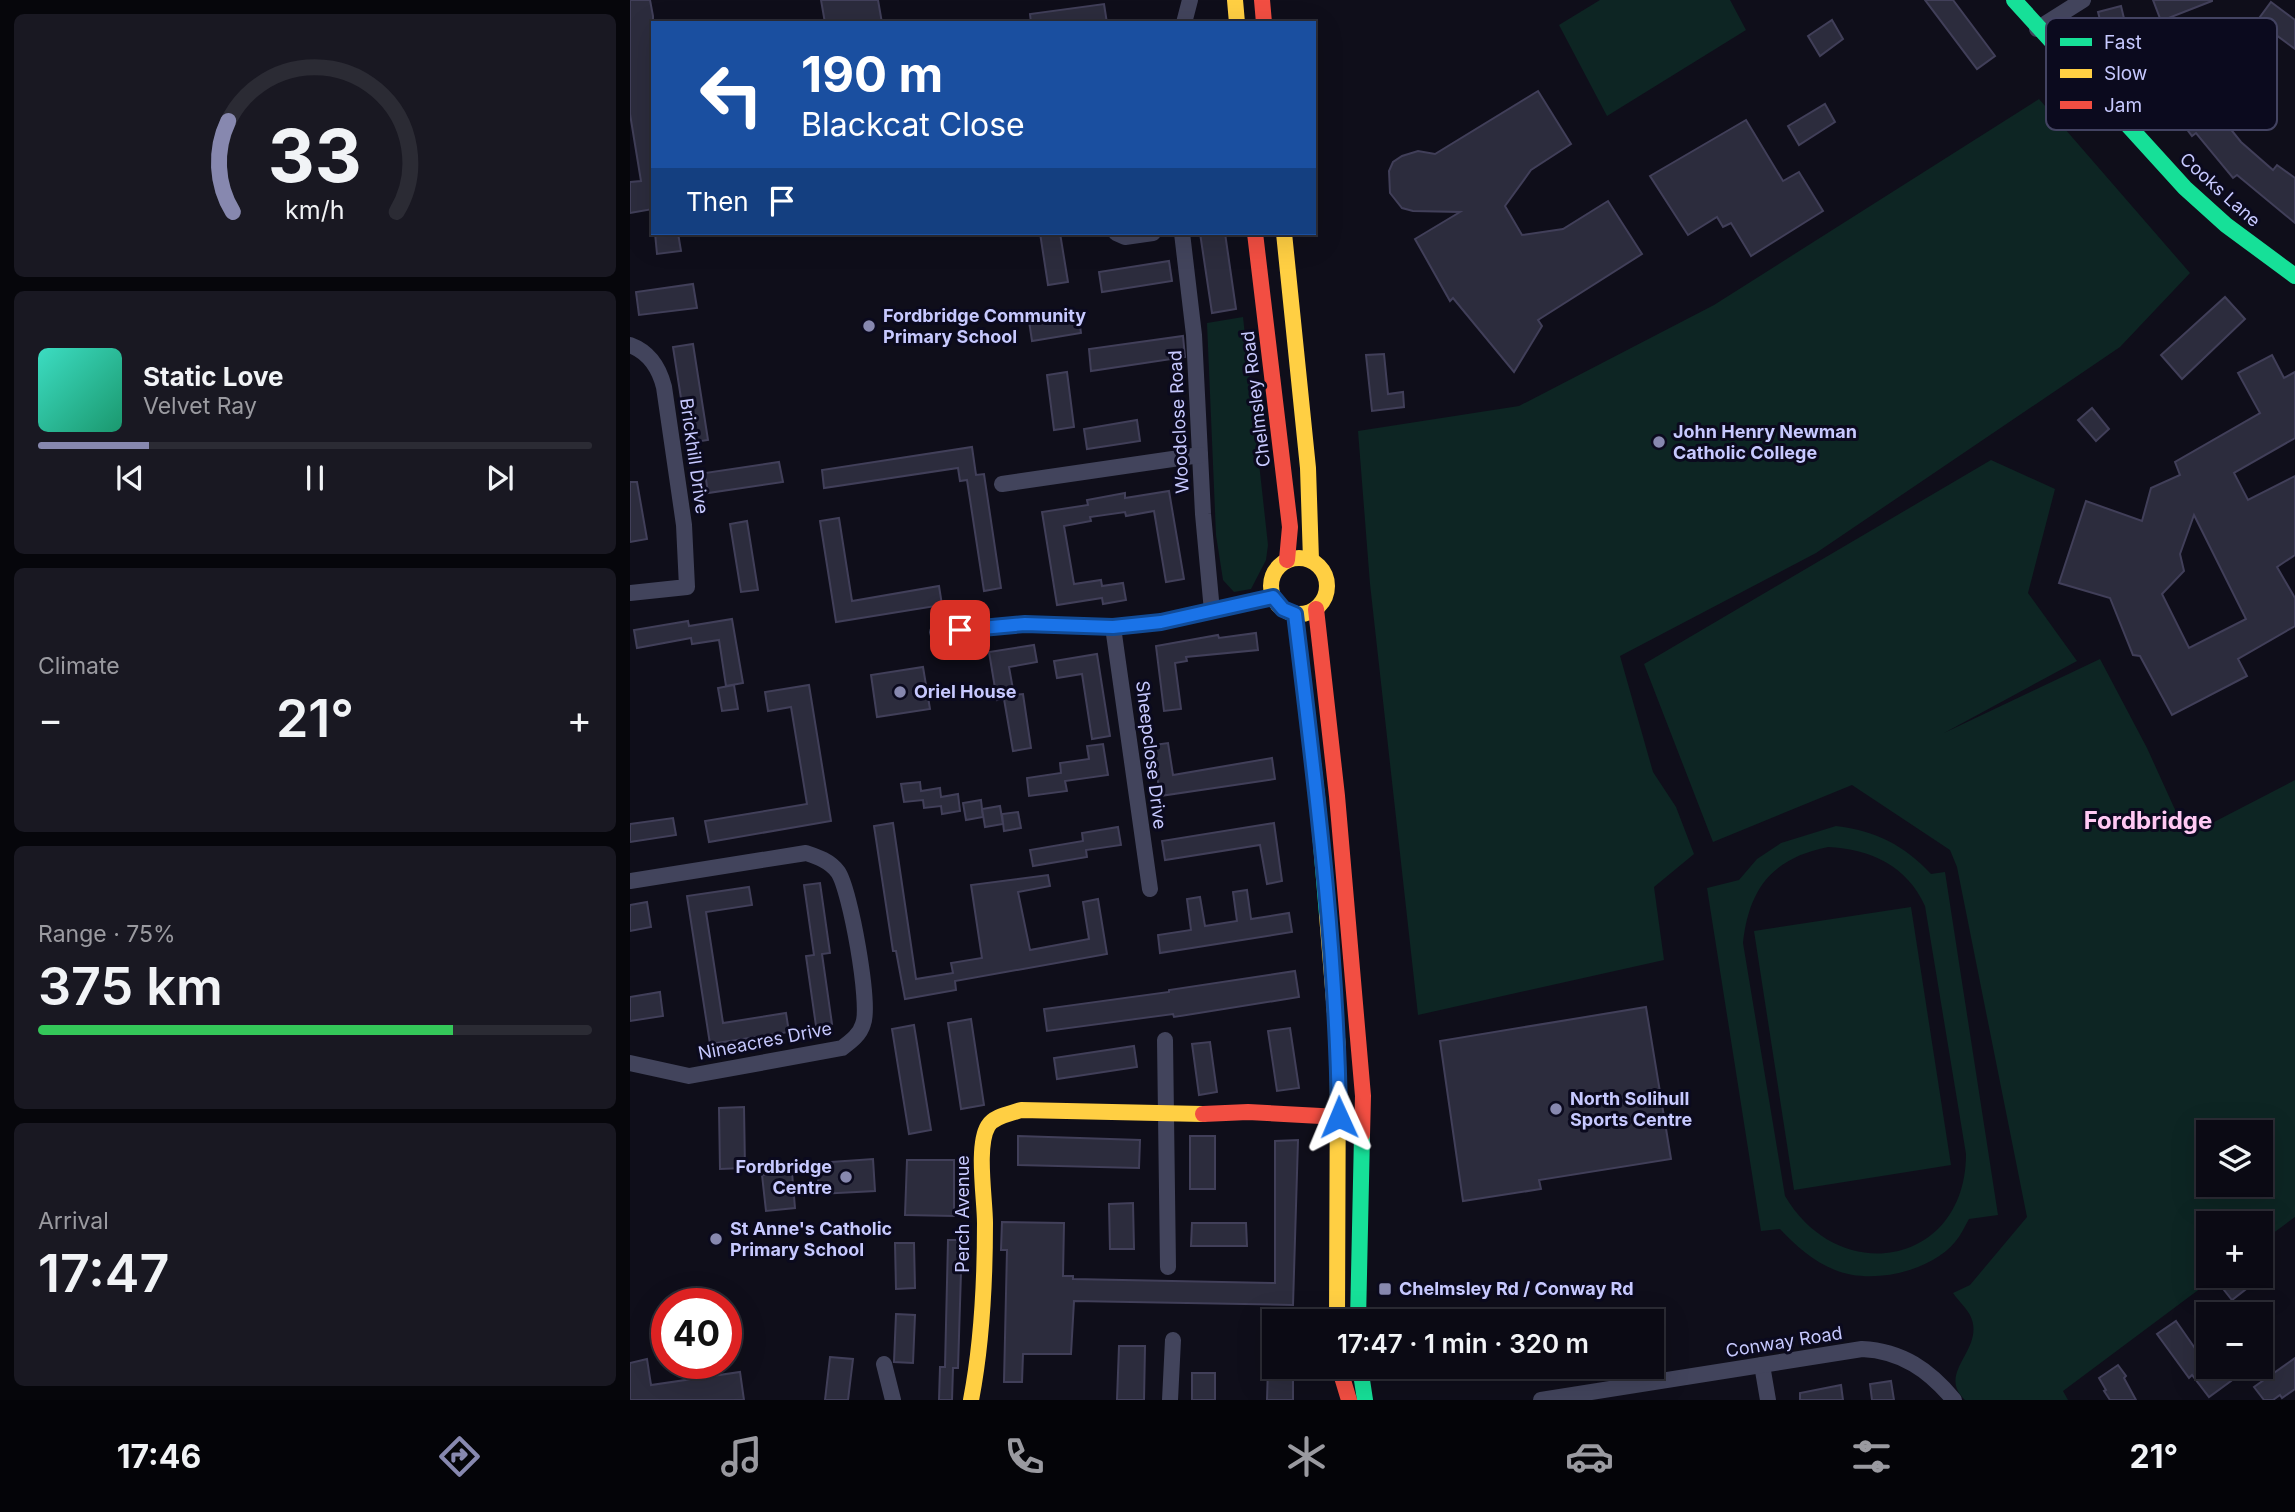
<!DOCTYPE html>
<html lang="en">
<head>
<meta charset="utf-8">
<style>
	body { margin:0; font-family:Inter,sans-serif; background:#191822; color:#f1f3f6; height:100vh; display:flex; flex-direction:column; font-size:26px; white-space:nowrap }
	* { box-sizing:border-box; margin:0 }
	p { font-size:23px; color:#9a9aa0 }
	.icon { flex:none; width:38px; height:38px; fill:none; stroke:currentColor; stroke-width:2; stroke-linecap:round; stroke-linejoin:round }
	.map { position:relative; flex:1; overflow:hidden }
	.details { display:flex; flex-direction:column; gap:14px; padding:14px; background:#06060b; width:630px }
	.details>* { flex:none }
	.hud { position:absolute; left:21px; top:21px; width:665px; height:214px; border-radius:0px; box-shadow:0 7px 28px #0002,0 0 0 2px #2b2b34; background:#1a4fa0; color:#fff; overflow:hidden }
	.controls { position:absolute; left:1566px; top:1120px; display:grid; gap:14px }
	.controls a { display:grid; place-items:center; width:77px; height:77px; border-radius:0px; background:#0b0a14; box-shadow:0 7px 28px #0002,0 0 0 2px #2b2b34; font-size:35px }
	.speed { position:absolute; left:21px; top:1288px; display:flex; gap:14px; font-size:35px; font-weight:700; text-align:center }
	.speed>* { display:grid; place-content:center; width:91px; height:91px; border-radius:50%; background:#0b0a14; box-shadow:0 7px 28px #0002,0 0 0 2px #2b2b34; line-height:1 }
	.speed .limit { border:10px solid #d22; background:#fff; color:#111 }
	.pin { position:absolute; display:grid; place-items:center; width:60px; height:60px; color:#fff; margin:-30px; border-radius:14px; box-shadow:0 4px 10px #0006 }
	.me { position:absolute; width:77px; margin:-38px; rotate:359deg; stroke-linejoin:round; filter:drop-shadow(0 0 5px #0008) }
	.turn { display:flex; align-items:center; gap:24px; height:147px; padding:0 35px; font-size:32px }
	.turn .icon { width:91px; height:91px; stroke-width:2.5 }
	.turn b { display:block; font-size:49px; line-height:60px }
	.then { display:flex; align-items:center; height:66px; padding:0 35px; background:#0003; gap:14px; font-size:26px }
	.big { font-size:52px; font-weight:600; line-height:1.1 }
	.details .tile { flex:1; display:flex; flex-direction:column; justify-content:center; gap:10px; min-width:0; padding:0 24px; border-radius:10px; background:#191822 }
	.details .dial { align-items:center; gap:0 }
	.dial svg { height:182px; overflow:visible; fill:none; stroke:#2b2b34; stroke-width:7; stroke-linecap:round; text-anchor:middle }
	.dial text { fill:#f1f3f6; stroke:none }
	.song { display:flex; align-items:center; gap:21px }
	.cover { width:84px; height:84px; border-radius:10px; background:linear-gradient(135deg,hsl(170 70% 55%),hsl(160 70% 35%)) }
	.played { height:7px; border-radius:4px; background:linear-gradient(90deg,#8788af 20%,#2b2b34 20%) }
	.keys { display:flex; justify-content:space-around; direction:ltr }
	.heat { display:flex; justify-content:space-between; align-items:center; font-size:38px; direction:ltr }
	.charge { height:10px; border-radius:5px; background:linear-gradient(90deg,#34c759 75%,#2b2b34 0) }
	.trip { position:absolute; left:632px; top:1309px; width:402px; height:70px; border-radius:0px; background:#0b0a14; box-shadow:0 7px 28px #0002,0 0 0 2px #2b2b34; font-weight:600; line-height:70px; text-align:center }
	.dock { display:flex; height:112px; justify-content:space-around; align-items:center; background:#040408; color:#9a9aa0 }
	.dock .icon { width:49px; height:49px }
	.dock .selected { color:#8788af }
	.dock b { font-size:32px; color:#f1f3f6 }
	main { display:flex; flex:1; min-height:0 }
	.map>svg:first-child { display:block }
</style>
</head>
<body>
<main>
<section class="details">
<div class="tile dial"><svg viewBox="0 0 100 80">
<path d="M14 69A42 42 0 1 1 86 69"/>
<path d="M14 69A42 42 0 0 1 12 29" stroke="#8788af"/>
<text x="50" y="56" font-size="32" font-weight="700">33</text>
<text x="50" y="72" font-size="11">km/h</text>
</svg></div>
<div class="tile">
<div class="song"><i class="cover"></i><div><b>Static Love</b><p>Velvet Ray</p></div></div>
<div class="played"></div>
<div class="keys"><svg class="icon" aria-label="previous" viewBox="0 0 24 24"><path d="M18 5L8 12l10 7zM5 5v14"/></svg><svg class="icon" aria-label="pause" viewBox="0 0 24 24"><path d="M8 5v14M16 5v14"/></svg><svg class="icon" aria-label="next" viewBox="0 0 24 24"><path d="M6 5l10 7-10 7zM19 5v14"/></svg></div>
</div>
<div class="tile"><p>Climate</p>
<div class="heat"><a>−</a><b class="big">21°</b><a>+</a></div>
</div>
<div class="tile"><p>Range · 75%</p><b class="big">375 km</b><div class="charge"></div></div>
<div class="tile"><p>Arrival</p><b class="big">17:47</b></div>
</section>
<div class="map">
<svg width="1665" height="1400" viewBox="0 0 1665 1400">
	<rect width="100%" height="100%" fill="#0f0e1a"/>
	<g fill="#0d2523" fill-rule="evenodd">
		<polygon points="970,0 1100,0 1116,30 977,116 929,25"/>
		<polygon points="1409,99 1560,273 1490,347 1186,553 990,656 1023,772 1046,807 1064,854 1024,887 1034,960 788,1015 740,584 728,431 889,406 1084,305"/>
		<polygon points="613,317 638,545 636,560 621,589 604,592 593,580 586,535 577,323"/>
		<path d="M 1361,460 L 1425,489 L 1398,593 L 1447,661 L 1314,733 L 1470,659 L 1517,748 L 1557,836 L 1665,780 L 1665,1217 L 1631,1242 L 1631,1223 L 1578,1223 L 1578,1276 L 1587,1276 L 1433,1391 L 1438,1400 L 1335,1400 C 1305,1372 1357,1349 1340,1315 C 1336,1308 1328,1300 1323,1293 L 1340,1285 L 1397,1217 L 1327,867 L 1320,850 L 1222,785 L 1083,842 L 1014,664 ZM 1578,1132 L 1631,1132 L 1631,1185 L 1578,1185 Z"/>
		<path d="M 1206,826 C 1246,831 1274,845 1301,874 L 1315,872 L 1368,1215 L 1339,1219 C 1335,1226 1331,1235 1325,1242 C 1300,1272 1241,1285 1205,1270 C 1184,1262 1165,1245 1150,1229 L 1131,1231 L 1077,888 L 1109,880 L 1127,859 L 1151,843 ZM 1198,847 C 1241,849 1277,866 1295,906 L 1336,1154 C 1336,1265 1210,1289 1155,1196 L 1113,943 C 1119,888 1143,858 1198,847 Z"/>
		<polygon points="1281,907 1321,1165 1164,1190 1124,931"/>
	</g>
	<g fill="#2c2c3d" stroke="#413f59" stroke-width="2" fill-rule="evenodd">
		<polygon points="0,0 20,0 23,16 23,209 0,213 0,182 11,181 0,114"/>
		<polygon points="191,0 248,0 252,23 195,23"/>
		<polygon points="1295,0 1323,0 1365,56 1347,69"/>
		<polygon points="1523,0 1582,0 1582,1 1531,21"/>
		<polygon points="1641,2 1665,20 1665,49 1627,21"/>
		<polygon points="474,4 477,23 401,23 400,14"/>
		<polygon points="1491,6 1498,35 1505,30 1548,101 1538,109 1518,80 1511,85 1500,68 1496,71 1480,46 1477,47 1468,12"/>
		<polygon points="1202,20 1213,39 1190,56 1178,36"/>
		<polygon points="1565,72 1594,113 1590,116 1611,142 1643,170 1647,165 1665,178 1665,223 1607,175 1603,178 1566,133 1562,136 1550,120 1566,112 1553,80"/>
		<polygon points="908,91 941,144 901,170 875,206 892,235 933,229 978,201 1012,254 908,320 912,326 884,372 823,298 820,301 785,239 830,212 783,211 772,208 760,193 759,171 763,162 772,156 788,151 805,154"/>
		<polygon points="1195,104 1205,122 1169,145 1158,126"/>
		<polygon points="1116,120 1153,181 1169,172 1193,211 1121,256 1101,223 1093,227 1087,217 1058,235 1020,176"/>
		<polygon points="25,233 48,233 51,251 27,254"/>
		<polygon points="410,233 430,233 438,282 418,285"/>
		<polygon points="570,233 595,233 606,309 582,313"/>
		<polygon points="539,261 542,281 472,292 469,272"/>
		<polygon points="63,284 67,308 9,315 6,292"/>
		<polygon points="1595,297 1615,319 1552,379 1531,355"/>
		<polygon points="448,313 451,333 402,341 399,321"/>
		<polygon points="553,336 555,357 461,371 459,349"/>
		<polygon points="63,344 78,440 58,443 43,347"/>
		<polygon points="754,354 758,394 773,392 774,407 742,411 736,355"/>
		<path d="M 1642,355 L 1654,378 L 1665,372 L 1665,438 L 1604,473 L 1618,500 L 1665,476 L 1665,555 L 1647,567 L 1665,598 L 1665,626 L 1608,659 L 1617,676 L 1542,715 L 1510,656 L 1503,655 L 1480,598 L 1429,583 L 1456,501 L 1512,521 L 1521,488 L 1550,475 L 1545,462 L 1630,413 L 1608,373 ZM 1564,515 L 1616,619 L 1559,648 L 1532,594 L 1554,571 L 1550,554 Z"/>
		<polygon points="437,372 444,427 424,430 417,375"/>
		<polygon points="1462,408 1479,429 1466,441 1448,420"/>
		<polygon points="507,420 510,441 457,449 454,429"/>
		<polygon points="342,447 346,475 354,474 371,588 354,591 337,480 330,481 328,468 194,488 192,470"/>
		<polygon points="149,462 153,482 78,493 75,473"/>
		<polygon points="0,482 7,482 17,539 0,542"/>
		<polygon points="539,491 554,579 536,582 524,511 496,516 495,512 460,517 461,521 434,526 444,584 471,580 472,586 493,583 496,600 473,604 472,598 427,605 412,512 458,505 457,500 495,493 495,498"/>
		<polygon points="209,518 222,601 309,586 312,605 206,622 190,521"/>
		<polygon points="117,521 128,590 111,592 100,524"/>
		<polygon points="102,619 113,683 96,686 89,640 62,644 61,638 7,648 4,630 58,621 59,626"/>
		<polygon points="626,633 628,650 556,657 557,661 545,663 551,709 534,711 526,646 588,635 589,638"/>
		<polygon points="404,645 407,662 379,667 384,695 393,694 401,748 383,751 374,699 367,700 359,652"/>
		<polygon points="467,654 480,736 462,739 452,674 427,678 424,661"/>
		<polygon points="293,667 300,709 247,717 241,675"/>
		<polygon points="104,685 108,709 92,711 88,688"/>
		<polygon points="179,685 201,821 79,842 75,821 177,804 161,707 138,711 135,692"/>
		<polygon points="538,743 543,775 642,758 645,779 530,796 523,745"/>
		<polygon points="473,744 478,775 435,781 437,791 399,796 397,778 431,773 430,763 459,759 457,746"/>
		<polygon points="290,782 291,791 310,788 311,797 328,794 330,811 312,814 311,806 294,808 293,800 274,802 271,784"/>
		<polygon points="351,800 353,817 336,820 333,803"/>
		<polygon points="370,806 373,824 355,827 352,809"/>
		<polygon points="388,812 391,828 374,831 372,814"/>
		<polygon points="43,818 46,835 0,842 0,824"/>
		<polygon points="263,823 286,979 323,973 321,963 352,958 341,885 418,875 420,886 388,892 400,950 459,939 453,902 468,899 477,954 325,981 326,990 275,999 266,951 263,951 244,826"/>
		<polygon points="644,823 652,881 637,884 630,845 535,860 532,841"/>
		<polygon points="488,827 491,845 456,850 457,857 403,866 400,850 453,841 452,833"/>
		<polygon points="190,883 200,953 192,954 202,1024 186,1026 176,956 184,955 174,885"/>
		<polygon points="119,887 122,905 76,912 93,1023 156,1013 159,1032 80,1044 57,896"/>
		<polygon points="617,890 621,919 659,913 662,932 530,953 528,935 561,930 557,899 570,897 575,926 607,921 603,892"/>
		<polygon points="17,902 21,927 0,931 0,905"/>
		<polygon points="665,971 669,997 544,1017 543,1014 417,1031 414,1009 539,992 539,990"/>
		<polygon points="30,992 33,1016 0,1021 0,997"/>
		<polygon points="1016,1007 1041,1159 909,1180 911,1189 833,1201 810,1041"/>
		<polygon points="341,1019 354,1105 331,1109 318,1023"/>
		<polygon points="284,1025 301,1130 279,1134 262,1029"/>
		<polygon points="660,1028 669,1088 647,1091 638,1031"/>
		<polygon points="580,1042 587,1092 569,1095 562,1044"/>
		<polygon points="504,1046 507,1067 427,1079 424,1058"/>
		<polygon points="114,1107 115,1168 90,1169 89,1108"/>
		<polygon points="388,1136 510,1140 509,1168 388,1165"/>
		<rect x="560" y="1136" width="25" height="53"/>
		<polygon points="668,1140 663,1305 444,1301 441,1354 393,1354 392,1382 374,1382 377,1250 371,1250 372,1222 434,1223 433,1276 443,1276 443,1279 645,1283 645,1141"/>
		<polygon points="243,1159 245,1191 189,1194 187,1163"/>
		<polygon points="277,1160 324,1160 324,1216 275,1215"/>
		<polygon points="162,1172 165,1208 136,1211 132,1175"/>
		<polygon points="503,1203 504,1249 480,1249 479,1204"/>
		<polygon points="562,1223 616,1223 617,1246 561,1246"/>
		<polygon points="318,1240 332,1240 328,1368 323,1368 322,1400 309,1400 310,1367 315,1367"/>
		<polygon points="265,1243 284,1243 285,1288 266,1289"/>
		<polygon points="1601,1276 1633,1276 1602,1300 1590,1285"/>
		<polygon points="266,1314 285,1315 283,1363 264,1362"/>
		<polygon points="1546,1321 1578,1367 1591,1367 1601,1381 1579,1397 1562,1375 1559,1378 1527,1334"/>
		<polygon points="489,1346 515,1346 514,1400 487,1400"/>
		<polygon points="200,1357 223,1359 218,1400 195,1400"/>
		<polygon points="1665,1358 1665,1389 1652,1398 1650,1395 1643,1400 1634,1400 1624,1387"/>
		<polygon points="17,1359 21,1385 110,1372 114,1400 0,1400 0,1363"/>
		<polygon points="1488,1365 1496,1376 1494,1378 1506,1400 1480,1400 1474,1391 1476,1390 1469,1378"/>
		<polygon points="638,1367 663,1367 663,1400 637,1400"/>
		<rect x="562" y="1373" width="23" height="27"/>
		<polygon points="1261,1381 1264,1400 1242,1400 1240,1384"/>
		<polygon points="1211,1385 1213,1400 1170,1400 1170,1393"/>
	</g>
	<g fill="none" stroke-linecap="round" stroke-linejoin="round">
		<g stroke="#42445c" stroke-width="16">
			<polyline points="554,23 560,0"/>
			<polyline points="1407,29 1453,0"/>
			<polyline points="486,233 495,237 523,233"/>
			<polyline points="552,233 564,335 573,514 582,611"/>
			<path d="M 0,345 C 19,352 29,367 34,387 L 54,525 L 57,587 L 0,593"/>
			<polyline points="372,484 570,455"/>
			<polyline points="483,627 520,889"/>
			<polyline points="307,632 395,624 483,627 531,622 643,597"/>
			<path d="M 0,881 L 176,853 C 188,857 200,861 208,872 C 220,889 241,1005 233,1024 C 230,1035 220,1042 212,1048 L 59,1076 L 0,1063"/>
			<polyline points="535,1040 538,1267"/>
			<polyline points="254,1364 263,1400"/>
			<polyline points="1132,1365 1138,1400"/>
			<polyline points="540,1400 543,1340"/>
			<path d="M 911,1400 L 1232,1349 C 1272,1351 1299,1370 1324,1400"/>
		</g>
		<g stroke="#16e098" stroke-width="16">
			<polyline points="1384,0 1555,188 1596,225 1665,276"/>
			<polyline points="665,614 687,796 697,915"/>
			<polyline points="728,1321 732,1135"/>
			<polyline points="730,1367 735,1400"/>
		</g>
		<g stroke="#ffcf43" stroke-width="16">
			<polyline points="605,0 607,23"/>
			<polyline points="654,233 678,468 681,560"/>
			<circle cx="669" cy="586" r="28"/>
			<polyline points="697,915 708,1050 707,1321"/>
			<path d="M 341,1400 C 352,1343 355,1281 355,1223 C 355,1199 346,1146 358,1126 C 364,1116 380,1114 391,1110 L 573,1114"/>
		</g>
		<g stroke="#f24e42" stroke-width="16">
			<polyline points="632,0 634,23"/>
			<polyline points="625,233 660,527 657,560"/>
			<polyline points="686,609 707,796 733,1096 732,1135"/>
			<polyline points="573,1114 618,1112 709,1117"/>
			<polyline points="709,1367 719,1400"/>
		</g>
	</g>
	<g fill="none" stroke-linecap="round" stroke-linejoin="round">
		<defs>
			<path id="route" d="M 330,630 L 395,624 L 483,627 L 531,622 L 643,597 L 653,609 L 665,614 C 685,780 707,949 709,1117"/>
		</defs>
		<use href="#route" stroke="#114b97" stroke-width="18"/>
		<use href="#route" stroke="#1a73e8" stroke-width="12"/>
	</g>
	<g fill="#8788af" stroke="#0b0a1e" stroke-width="2.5">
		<circle cx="239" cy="326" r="7"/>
		<circle cx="1029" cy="442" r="7"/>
		<circle cx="270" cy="692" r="7"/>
		<circle cx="926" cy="1109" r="7"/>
		<circle cx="216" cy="1177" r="7"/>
		<circle cx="86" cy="1239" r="7"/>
		<rect x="748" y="1282" width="14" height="14" rx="3.5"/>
	</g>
	<g text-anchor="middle" stroke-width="6" stroke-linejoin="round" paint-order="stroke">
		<g font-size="18" fill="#c7c9ff" stroke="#0b0a1e">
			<text transform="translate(1590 190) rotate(42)" y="6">Cooks Lane</text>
			<text transform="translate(626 399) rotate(-97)" y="6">Chelmsley Road</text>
			<text transform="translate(549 422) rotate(-93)" y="6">Woodclose Road</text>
			<text transform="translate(64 456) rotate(82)" y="6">Brickhill Drive</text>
			<text transform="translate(521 755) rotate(83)" y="6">Sheepclose Drive</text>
			<text transform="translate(135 1041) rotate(-11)" y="6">Nineacres Drive</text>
			<text transform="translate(333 1214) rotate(-90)" y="6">Perch Avenue</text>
			<text transform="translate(1154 1342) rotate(-9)" y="6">Conway Road</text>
		</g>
		<g font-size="18" font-weight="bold" fill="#c7c9ff" stroke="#0b0a1e" text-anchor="start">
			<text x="253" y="322">Fordbridge Community<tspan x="253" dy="21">Primary School</tspan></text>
			<text x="1043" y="438">John Henry Newman<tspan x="1043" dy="21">Catholic College</tspan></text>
			<text x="284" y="698">Oriel House</text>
			<text x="940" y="1105">North Solihull<tspan x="940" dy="21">Sports Centre</tspan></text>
			<text x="202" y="1173" text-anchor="end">Fordbridge<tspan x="202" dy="21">Centre</tspan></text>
			<text x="100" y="1235">St Anne's Catholic<tspan x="100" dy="21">Primary School</tspan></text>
			<text x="769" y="1295">Chelmsley Rd / Conway Rd</text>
		</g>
		<g font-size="24" font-weight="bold" fill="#ffc9f3" stroke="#0b0a1e">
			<text x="1518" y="829">Fordbridge</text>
		</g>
	</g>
	<rect x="1416" y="18" width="231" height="112" rx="10" fill="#0b0a1e" stroke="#434362" stroke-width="2"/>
	<rect x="1430" y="38" width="32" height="8" fill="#16e098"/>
	<rect x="1430" y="69" width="32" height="9" fill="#ffcf43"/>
	<rect x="1430" y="101" width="32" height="8" fill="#f24e42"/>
	<g font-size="19" fill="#c7c9ff">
		<text x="1474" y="49">Fast</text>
		<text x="1474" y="80">Slow</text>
		<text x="1474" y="112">Jam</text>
	</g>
</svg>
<div class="controls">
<a><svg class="icon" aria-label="layers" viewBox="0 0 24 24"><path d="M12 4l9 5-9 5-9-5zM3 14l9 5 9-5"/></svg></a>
<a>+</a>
<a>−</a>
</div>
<div class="speed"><div class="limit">40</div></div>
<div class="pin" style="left:330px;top:630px;background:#d93025"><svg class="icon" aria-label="arrive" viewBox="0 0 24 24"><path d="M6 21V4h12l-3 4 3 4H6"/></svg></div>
<svg class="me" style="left:709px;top:1117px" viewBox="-20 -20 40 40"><path d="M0-17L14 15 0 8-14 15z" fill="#1a73e8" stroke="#fff" stroke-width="4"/></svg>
<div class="trip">17:47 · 1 min · 320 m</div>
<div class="hud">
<div class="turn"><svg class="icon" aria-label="left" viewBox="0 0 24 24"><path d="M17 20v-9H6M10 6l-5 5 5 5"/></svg><div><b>190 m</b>Blackcat Close</div></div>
<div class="then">Then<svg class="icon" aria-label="arrive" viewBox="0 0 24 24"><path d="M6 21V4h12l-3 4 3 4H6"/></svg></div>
</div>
</div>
</main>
<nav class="dock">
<b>17:46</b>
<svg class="icon selected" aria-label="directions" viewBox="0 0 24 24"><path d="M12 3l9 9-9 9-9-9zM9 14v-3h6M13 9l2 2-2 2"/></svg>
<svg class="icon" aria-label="music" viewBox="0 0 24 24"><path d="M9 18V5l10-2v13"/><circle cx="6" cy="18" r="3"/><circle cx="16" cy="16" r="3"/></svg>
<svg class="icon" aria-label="phone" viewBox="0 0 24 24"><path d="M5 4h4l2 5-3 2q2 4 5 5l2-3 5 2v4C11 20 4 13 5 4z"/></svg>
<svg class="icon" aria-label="climate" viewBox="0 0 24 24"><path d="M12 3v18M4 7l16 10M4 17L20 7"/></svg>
<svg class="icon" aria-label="car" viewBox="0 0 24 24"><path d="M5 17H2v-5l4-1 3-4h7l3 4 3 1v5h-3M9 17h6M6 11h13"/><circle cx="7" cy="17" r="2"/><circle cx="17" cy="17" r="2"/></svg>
<svg class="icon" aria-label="filters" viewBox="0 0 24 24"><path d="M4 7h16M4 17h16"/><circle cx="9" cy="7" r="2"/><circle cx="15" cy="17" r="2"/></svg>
<b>21°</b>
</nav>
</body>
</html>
